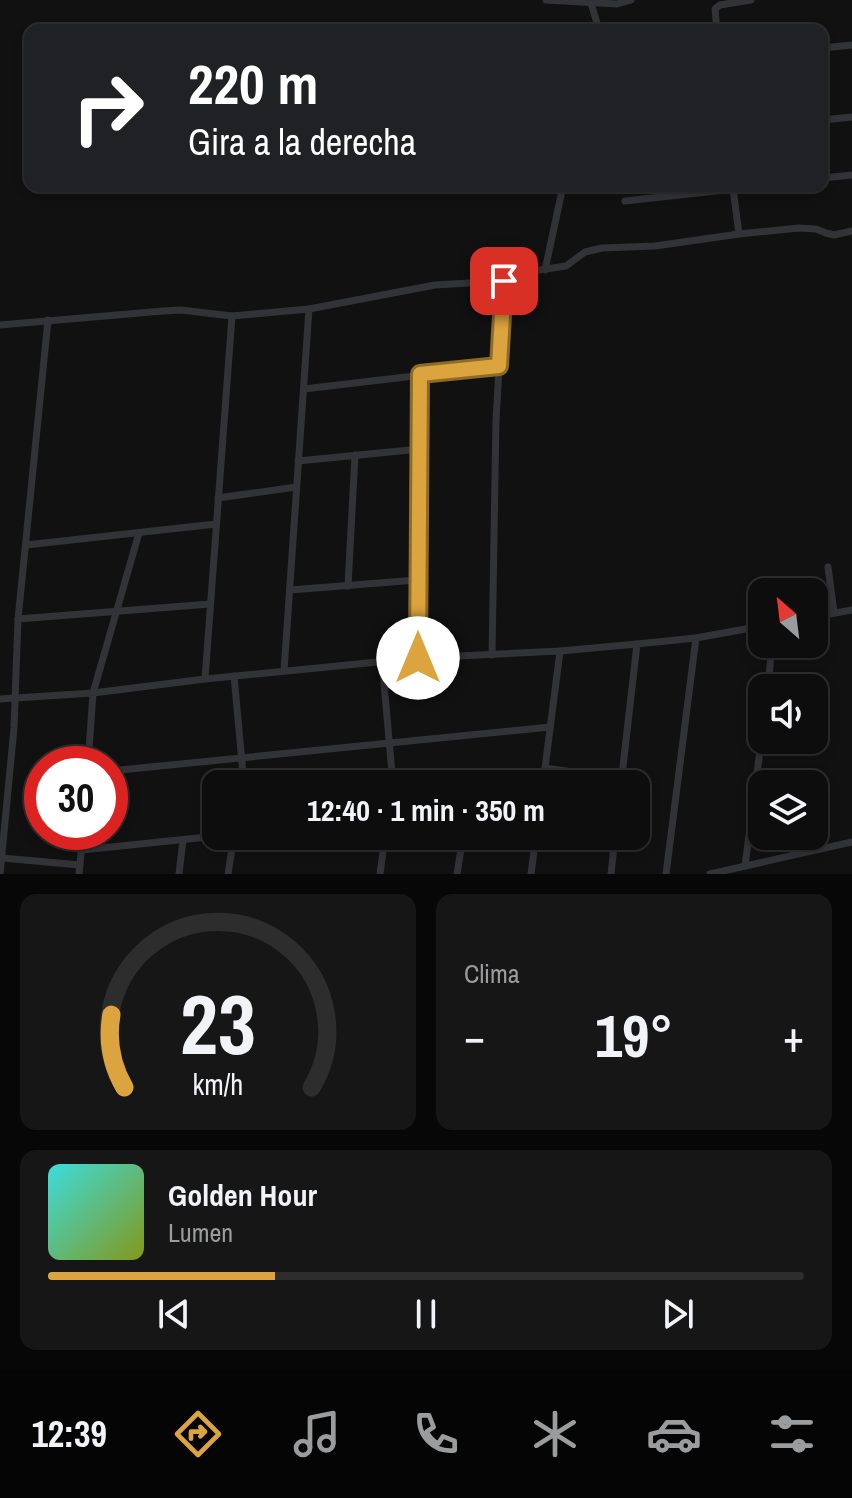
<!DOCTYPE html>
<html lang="es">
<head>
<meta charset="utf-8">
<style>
	body { margin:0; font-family:"Archivo Narrow",sans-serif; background:#161617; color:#f1f3f6; height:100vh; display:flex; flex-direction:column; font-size:30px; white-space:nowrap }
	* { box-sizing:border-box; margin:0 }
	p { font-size:26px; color:#9a9c9e }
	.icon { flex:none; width:44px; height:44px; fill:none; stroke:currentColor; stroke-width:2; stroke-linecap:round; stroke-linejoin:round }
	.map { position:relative; height:874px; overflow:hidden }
	.drawer { display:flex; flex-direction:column; gap:20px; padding:20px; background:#070708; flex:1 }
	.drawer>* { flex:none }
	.top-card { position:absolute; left:24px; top:24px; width:804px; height:168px; border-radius:16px; box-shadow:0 4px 12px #0003,0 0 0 2px #2d2d2e; background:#202124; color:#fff; overflow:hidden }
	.needle { width:52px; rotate:332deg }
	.tools { position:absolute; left:748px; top:578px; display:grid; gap:16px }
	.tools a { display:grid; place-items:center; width:80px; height:80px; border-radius:16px; background:#0d0d0e; box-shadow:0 4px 12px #0003,0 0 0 2px #2d2d2e; font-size:40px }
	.speed { position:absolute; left:24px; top:746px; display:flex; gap:16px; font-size:40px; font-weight:700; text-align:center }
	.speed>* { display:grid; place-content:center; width:104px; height:104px; border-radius:50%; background:#0d0d0e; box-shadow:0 4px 12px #0003,0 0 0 2px #2d2d2e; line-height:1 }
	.speed .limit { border:12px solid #d22; background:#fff; color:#111 }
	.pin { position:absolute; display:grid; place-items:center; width:68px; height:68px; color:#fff; margin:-34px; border-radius:16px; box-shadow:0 4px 12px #0006 }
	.me { position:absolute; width:88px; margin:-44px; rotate:0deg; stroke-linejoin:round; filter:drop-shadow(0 0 6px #0008) }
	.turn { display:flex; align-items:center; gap:28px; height:168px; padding:0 32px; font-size:36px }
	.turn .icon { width:104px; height:104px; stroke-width:2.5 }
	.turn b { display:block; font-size:56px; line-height:68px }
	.big { font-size:60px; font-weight:700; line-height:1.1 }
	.drawer .tile { flex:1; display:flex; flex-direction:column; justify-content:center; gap:12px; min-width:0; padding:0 28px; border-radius:16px; background:#161617 }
	.drawer .dial { align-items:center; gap:0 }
	.dial svg { height:208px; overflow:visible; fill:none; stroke:#2d2d2e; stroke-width:7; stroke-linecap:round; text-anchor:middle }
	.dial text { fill:#f1f3f6; stroke:none }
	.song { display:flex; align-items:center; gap:24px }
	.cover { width:96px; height:96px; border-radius:12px; background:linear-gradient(135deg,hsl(180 70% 55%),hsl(70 70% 35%)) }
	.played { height:8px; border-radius:4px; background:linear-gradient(90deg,#dca43e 30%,#2d2d2e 30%) }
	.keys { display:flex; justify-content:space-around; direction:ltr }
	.heat { display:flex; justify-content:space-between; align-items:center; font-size:44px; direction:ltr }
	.drawer .tiles { flex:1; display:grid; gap:20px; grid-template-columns:1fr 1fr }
	.tile:last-child { grid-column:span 2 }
	.trip { position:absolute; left:202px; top:770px; width:448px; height:80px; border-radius:16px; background:#0d0d0e; box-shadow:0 4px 12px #0003,0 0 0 2px #2d2d2e; font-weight:700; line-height:80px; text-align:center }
	.menu { display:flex; height:128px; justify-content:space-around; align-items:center; background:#050506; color:#9a9c9e }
	.menu .icon { width:56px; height:56px }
	.menu .selected { color:#dca43e }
	.menu b { font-size:36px; color:#f1f3f6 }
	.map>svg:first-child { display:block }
</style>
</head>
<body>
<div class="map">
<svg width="852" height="874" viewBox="0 0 852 874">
	<rect width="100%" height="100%" fill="#111112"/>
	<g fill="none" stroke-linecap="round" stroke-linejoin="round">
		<g stroke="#323336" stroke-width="7">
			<polyline points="546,0 617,4 631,0"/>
			<polyline points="591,3 597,23 596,30"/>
			<polyline points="717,30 715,9 720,5 751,0"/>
			<polyline points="822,48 852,45"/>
			<polyline points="822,120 852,117"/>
			<polyline points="822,178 852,175"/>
			<polyline points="733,188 739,234"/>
			<polyline points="625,201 761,186"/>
			<polyline points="545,270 563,186"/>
			<polyline points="0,325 163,311 181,310 232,316 309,309 435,285 504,281 513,274 566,266 585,252 602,248 655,246 739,234 799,228 816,229 826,233 834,235 852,231"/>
			<polyline points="304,389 499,366"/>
			<polyline points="298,461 420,449"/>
			<polyline points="218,498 296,487"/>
			<polyline points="26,545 216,524"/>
			<polyline points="828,567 834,613"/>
			<polyline points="348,586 355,455"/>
			<polyline points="290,590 417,580"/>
			<polyline points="814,617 852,610"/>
			<polyline points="18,619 210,604"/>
			<polyline points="492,655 496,420 504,281"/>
			<polyline points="418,658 420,374"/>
			<polyline points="382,661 393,784"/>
			<polyline points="284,671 309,309"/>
			<polyline points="234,676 244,784"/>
			<polyline points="205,679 232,316"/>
			<polyline points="768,688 772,644"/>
			<polyline points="0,699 93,693 205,679 418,658 560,651 637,644 696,638 762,626"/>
			<polyline points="88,764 93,693 139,533"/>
			<polyline points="545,768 621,779"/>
			<polyline points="110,771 550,727"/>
			<polyline points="543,784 560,651"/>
			<polyline points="621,784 637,644"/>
			<polyline points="82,850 217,836"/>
			<polyline points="2,858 80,865"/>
			<polyline points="745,866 762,735"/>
			<polyline points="0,874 14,728 18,619 48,320"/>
			<polyline points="79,874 83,832"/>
			<polyline points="179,874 183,840"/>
			<polyline points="228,874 234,836"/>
			<polyline points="380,874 385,836"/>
			<polyline points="457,874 463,836"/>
			<polyline points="531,874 536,836"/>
			<polyline points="611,874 615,836"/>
			<polyline points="666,874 696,638"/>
			<polyline points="710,874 852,842"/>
		</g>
	</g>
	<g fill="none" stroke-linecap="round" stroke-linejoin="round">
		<defs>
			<polyline id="route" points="418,658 420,374 499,366 504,281"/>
		</defs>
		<use href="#route" stroke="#8f6b28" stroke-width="20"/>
		<use href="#route" stroke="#dca43e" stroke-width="14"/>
	</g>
</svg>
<div class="tools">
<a><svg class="needle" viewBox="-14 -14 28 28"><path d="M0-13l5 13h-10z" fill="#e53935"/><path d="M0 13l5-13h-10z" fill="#9a9c9e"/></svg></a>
<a><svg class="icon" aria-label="sound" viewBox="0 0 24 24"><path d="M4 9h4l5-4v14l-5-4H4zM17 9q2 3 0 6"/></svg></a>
<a><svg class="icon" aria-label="layers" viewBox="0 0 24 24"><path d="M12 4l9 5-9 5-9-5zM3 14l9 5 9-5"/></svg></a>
</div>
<div class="speed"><div class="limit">30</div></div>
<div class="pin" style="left:504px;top:281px;background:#d93025"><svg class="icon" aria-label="arrive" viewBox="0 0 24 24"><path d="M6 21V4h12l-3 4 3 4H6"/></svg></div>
<svg class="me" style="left:418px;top:658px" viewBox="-20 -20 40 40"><circle r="19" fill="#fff"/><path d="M0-13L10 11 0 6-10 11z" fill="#dca43e"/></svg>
<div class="trip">12:40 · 1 min · 350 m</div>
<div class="top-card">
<div class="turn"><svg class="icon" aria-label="right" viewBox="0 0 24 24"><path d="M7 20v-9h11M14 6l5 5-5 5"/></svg><div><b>220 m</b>Gira a la derecha</div></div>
</div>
</div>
<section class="drawer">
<div class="tiles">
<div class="tile dial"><svg viewBox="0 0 100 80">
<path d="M14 69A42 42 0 1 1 86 69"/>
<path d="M14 69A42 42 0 0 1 9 41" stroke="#dca43e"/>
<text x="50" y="56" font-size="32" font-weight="700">23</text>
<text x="50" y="72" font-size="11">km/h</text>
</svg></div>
<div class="tile"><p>Clima</p>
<div class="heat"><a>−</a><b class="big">19°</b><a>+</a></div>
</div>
<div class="tile">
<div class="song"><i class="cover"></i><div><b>Golden Hour</b><p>Lumen</p></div></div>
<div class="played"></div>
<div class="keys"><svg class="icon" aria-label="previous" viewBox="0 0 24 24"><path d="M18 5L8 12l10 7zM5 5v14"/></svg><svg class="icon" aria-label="pause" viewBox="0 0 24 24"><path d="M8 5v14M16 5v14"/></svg><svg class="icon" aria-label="next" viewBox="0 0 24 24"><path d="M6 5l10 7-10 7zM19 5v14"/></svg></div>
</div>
</div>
</section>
<nav class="menu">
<b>12:39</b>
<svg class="icon selected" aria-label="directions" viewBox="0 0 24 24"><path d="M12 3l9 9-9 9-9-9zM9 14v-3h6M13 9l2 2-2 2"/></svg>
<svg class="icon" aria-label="music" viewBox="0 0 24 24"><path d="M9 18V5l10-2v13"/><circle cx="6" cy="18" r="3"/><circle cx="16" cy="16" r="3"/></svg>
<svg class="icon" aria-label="phone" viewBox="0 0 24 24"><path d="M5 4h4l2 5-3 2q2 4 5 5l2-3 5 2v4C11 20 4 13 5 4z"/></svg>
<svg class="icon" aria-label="climate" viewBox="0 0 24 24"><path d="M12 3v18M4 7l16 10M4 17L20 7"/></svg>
<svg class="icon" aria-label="car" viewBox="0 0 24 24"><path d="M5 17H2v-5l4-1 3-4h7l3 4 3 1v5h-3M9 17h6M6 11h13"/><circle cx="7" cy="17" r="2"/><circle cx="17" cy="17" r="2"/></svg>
<svg class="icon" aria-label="filters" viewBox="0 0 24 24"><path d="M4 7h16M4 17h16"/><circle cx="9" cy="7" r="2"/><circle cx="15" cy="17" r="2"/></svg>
</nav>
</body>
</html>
